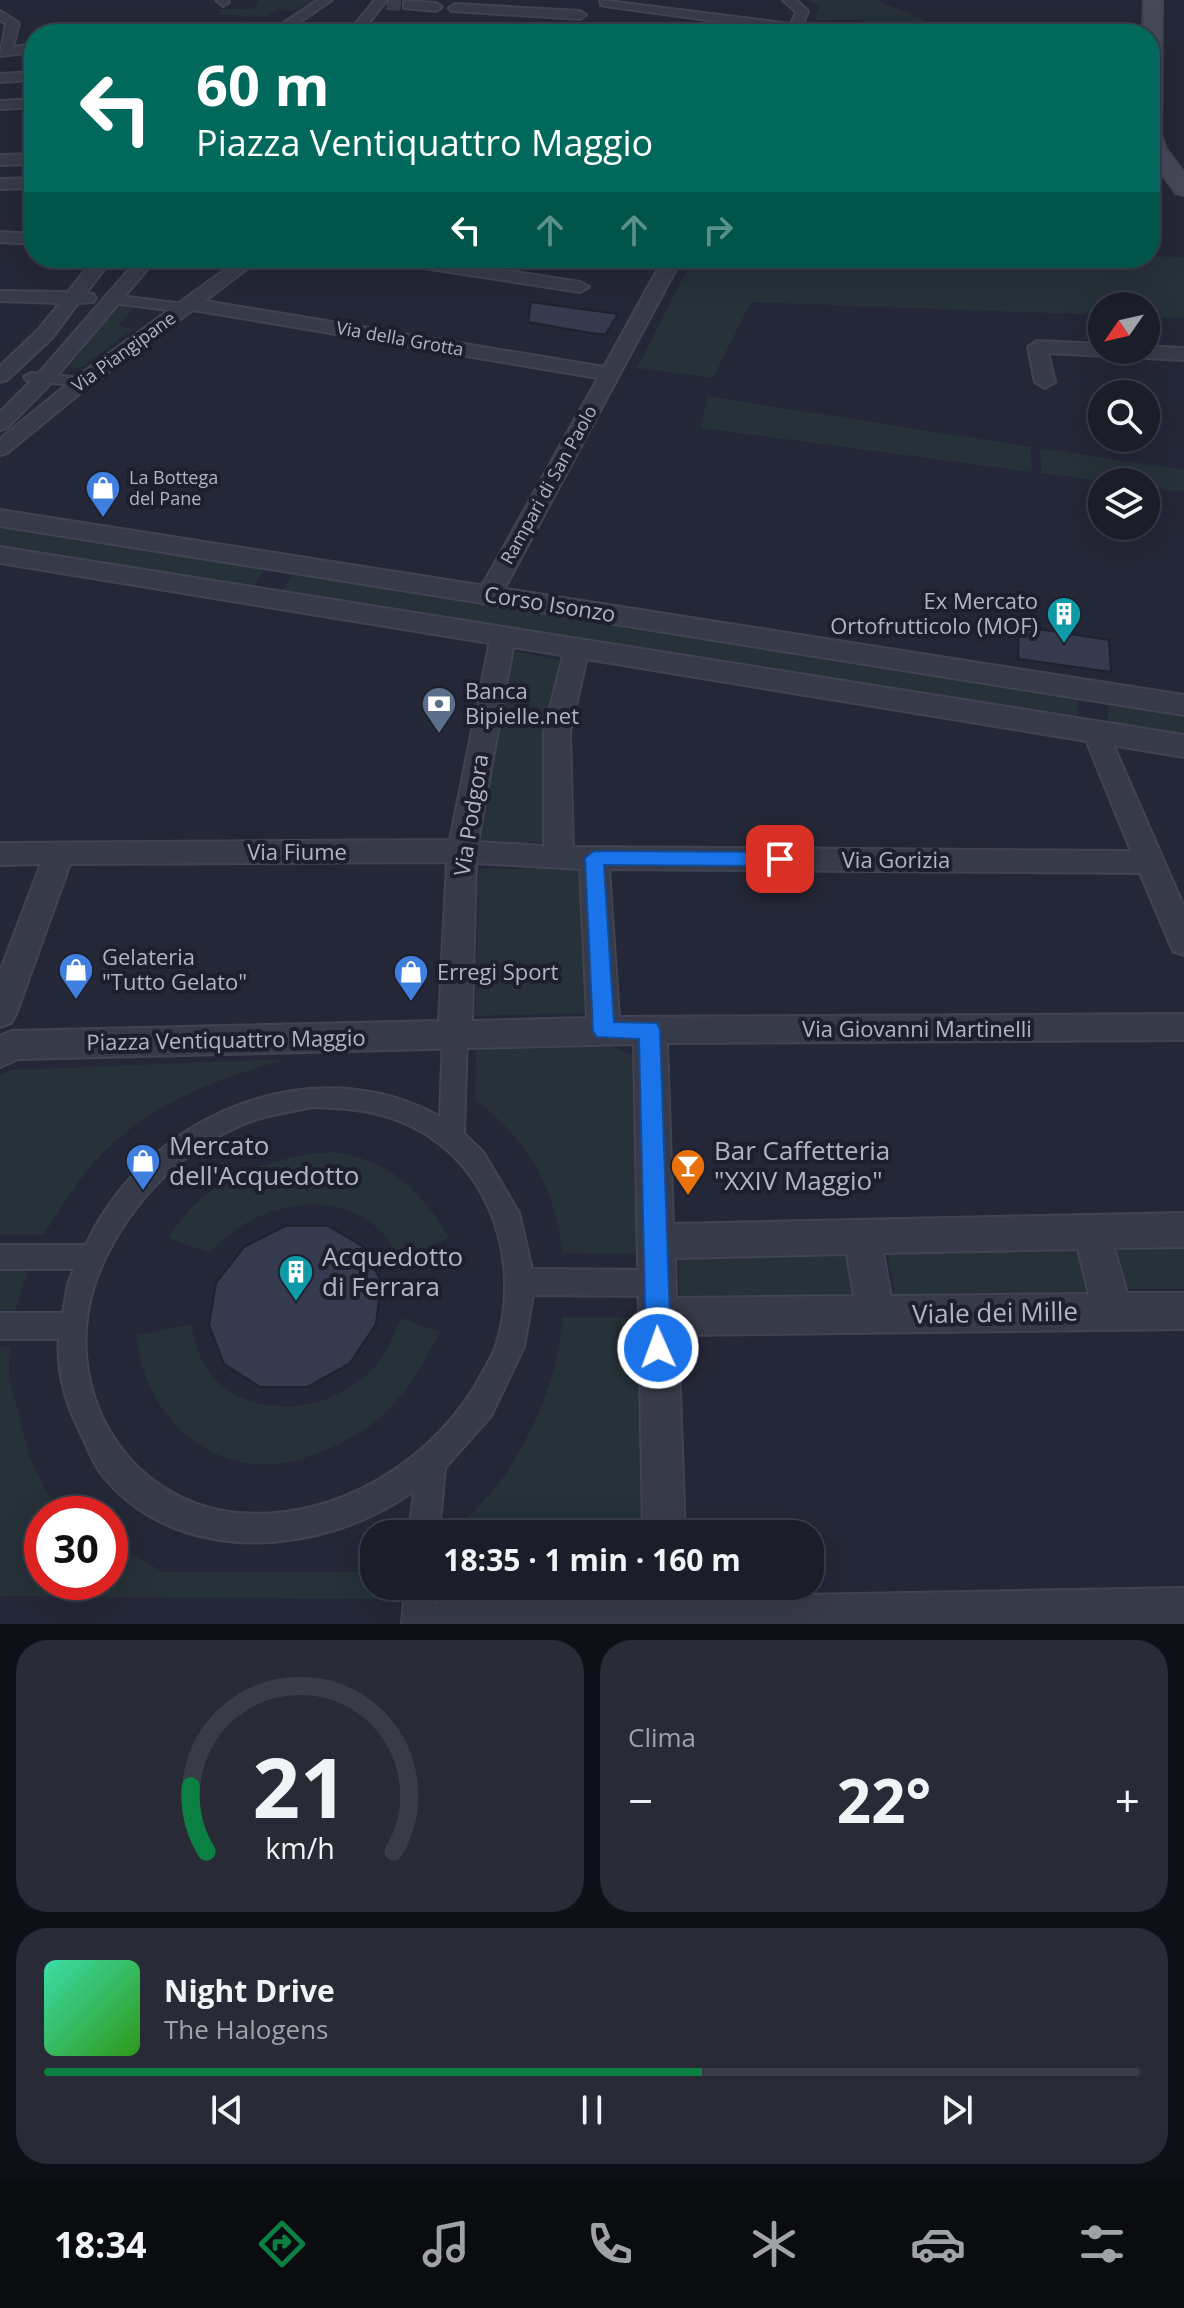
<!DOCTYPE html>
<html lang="it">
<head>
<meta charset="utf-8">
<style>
	body { margin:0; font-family:"Open Sans",sans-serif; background:#282a35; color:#f1f3f6; height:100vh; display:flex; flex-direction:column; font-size:30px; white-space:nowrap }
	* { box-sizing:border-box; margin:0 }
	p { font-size:26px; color:#a0a2a8 }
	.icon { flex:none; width:44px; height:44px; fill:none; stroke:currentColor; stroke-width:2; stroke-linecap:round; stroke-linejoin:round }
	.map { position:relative; height:1624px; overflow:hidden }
	.drawer { display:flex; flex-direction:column; gap:16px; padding:16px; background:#0f1017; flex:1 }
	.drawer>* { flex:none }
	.hud { position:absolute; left:24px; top:24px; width:1136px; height:244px; border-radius:32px; box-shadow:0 8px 32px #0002,0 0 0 2px #393b46; background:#00695c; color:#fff; overflow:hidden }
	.needle { width:52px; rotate:236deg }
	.fabs { position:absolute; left:1088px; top:292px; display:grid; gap:16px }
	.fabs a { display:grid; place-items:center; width:72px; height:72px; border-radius:50%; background:#1b1d29; box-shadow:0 8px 32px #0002,0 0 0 2px #393b46; font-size:40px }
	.speed { position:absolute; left:24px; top:1496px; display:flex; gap:16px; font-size:40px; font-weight:700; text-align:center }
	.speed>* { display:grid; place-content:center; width:104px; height:104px; border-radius:50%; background:#1b1d29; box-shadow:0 8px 32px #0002,0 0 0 2px #393b46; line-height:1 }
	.speed .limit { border:12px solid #d22; background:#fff; color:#111 }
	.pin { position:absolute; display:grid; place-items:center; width:68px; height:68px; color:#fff; margin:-34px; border-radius:16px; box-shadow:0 4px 12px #0006 }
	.me { position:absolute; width:88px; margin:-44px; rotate:358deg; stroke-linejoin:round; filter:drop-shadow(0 0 6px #0008) }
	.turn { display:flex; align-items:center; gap:28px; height:168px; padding:0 40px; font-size:36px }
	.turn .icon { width:104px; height:104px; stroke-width:2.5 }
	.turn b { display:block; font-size:56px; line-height:68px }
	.lanes { display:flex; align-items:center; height:76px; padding:0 40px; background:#0003; justify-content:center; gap:40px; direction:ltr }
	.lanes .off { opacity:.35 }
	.big { font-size:60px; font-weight:700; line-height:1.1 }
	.drawer .tile { flex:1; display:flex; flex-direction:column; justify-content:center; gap:12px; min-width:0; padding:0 28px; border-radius:32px; background:#282a35 }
	.drawer .dial { align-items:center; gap:0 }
	.dial svg { height:208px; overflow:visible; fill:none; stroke:#393b46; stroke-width:7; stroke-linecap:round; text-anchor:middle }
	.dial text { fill:#f1f3f6; stroke:none }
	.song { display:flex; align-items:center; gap:24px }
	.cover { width:96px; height:96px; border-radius:12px; background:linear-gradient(135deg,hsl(160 70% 55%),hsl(110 70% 35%)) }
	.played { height:8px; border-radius:4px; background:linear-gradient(90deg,#0b8043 60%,#393b46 60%) }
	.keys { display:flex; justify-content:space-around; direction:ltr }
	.heat { display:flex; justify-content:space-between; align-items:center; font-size:44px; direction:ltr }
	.drawer .tiles { flex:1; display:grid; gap:16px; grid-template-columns:1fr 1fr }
	.tile:last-child { grid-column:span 2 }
	.trip { position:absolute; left:360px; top:1520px; width:464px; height:80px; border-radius:32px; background:#1b1d29; box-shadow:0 8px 32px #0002,0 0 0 2px #393b46; font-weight:700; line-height:80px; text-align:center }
	.dock { display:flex; height:128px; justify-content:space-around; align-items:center; background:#0b0c10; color:#a0a2a8 }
	.dock .icon { width:56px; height:56px }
	.dock .selected { color:#0b8043 }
	.dock b { font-size:36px; color:#f1f3f6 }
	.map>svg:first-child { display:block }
</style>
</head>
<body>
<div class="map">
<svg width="1184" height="1624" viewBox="0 0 1184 1624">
	<rect width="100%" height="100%" fill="#242737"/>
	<g fill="#263138">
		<polygon points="259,0 320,0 290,11 278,9 267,17 217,15 221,9 253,9"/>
		<polygon points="807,0 876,0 919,17 944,34 867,34 863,19 814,21 820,6"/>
		<polygon points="1150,256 1184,257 1184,318 1146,317 1146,306 1102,306 1102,315 751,302 713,378 637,368 693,258"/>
		<polygon points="117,305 133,308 118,326 133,329 80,368 69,367"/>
		<polygon points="707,396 1031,447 1032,472 701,428"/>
		<polygon points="1040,448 1184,470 1184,492 1146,487 1146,482 1109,482 1041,473"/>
		<polygon points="0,527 267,565 254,586 0,550"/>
		<polygon points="296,571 1078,692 1078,719 282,591"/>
		<polygon points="510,650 564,661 548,842 477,844"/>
		<polygon points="1108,702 1184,714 1184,740 1108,728"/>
		<polygon points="579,867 585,1013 475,1016 479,869"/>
		<path d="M 600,1042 L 635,1056 L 638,1254 L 563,1253 C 553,1186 530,1141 475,1100 L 476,1043 Z"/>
		<path d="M 288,1059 C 214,1079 141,1107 90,1167 C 73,1188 59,1212 44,1234 L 0,1234 L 0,1076 L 10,1070 Z"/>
		<path d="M 331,1152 C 387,1158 422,1190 449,1238 L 400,1259 C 363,1180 258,1195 210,1253 L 168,1238 C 206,1178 263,1158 331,1152 Z"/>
		<polygon points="1114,1244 1184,1244 1184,1289 1127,1289"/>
		<polygon points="1081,1247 1095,1292 896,1299 887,1253"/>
		<polygon points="849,1252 856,1300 680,1301 678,1253"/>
		<polygon points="0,1265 30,1265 15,1310 0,1310"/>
		<path d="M 562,1317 L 639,1317 L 642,1534 L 453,1534 C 466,1518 482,1504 495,1488 C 531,1441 559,1377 562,1317 Z"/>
		<path d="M 401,1318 L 440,1332 C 423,1365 403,1401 372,1424 C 347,1442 315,1458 284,1463 C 204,1475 142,1410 137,1335 L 192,1324 C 201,1423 323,1429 379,1362 C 389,1349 394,1333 401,1318 Z"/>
		<polygon points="0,1347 10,1347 9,1378 30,1457 46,1492 72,1514 42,1514 42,1582 110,1582 110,1541 163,1572 374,1572 374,1586 390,1586 388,1599 0,1596"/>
		<polygon points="440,1586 642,1586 642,1599 439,1600"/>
	</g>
	<g fill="#363a4e" stroke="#1e212e" stroke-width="2">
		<polygon points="531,302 618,314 606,334 596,334 528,322"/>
		<polygon points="1019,626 1109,640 1111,672 1018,659"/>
		<polygon points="285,1226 328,1226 362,1246 381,1281 376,1324 350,1363 307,1387 260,1387 224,1364 209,1325 216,1283 244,1247"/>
	</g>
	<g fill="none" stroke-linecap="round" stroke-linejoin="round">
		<polyline stroke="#393c4c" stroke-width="14" stroke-dasharray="14 7" stroke-linecap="butt" points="387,3 408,5"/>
		<defs>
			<g id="pedestrian">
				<polygon points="111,295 184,304 190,308 184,312 106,302 105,299"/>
				<polygon points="31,373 82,378 89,382 82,386 26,380 24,377"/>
				<path d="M 455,1024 L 463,1027 L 467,1034 L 464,1134 L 483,1152 L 519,1213 L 532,1269 L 657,1270 L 666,1274 L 670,1283 L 666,1292 L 657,1296 L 533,1295 L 524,1347 L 491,1416 L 445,1468 L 439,1534 L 409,1534 L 414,1491 C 325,1555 179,1569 103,1476 C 94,1465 89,1451 83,1438 C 68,1409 56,1373 59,1339 L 0,1339 L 0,1313 L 63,1313 L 68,1284 L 74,1269 L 0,1269 L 0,1245 L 86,1245 C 145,1116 313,1045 440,1117 L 443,1034 L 447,1027 ZM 311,1107 C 339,1108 368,1109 394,1119 C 486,1151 523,1255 497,1343 C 494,1353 488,1363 483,1372 C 438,1459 337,1522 238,1513 C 125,1502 60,1388 95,1283 C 107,1248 128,1216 152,1189 C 178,1160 217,1133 254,1120 C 272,1114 292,1112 311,1107 Z"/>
				<polygon points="405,1586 435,1586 434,1624 402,1624"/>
			</g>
			<g id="minor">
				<polygon points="216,0 228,0 229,2 223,6"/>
				<polygon points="318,0 332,0 282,34 267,34"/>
				<polygon points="375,0 387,0 360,34 347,34"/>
				<polygon points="600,0 791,24 796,12 783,0 796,0 808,11 799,34 787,34 788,31 605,6 601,5"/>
				<polygon points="408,1 436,3 442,7 436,11 404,8 404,2"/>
				<polygon points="455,4 580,11 586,15 580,19 451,11 449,8"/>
				<polygon points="0,11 19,23 13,47 34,44 34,52 0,56 6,24 0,20"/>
				<polygon points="34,72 34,80 0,82 0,74"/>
				<polygon points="34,99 34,107 0,109 0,101"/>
				<polygon points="34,154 34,164 0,165 0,155"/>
				<polygon points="34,178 34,188 0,189 0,179"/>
				<polygon points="0,232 34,234 34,244 0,242"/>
				<polygon points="95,258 113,258 86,293 93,294 96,298 93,302 78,303 52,338 7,380 0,382 0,366 38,330 60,303 0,301 0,291 68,292"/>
				<polygon points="139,258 157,258 52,382 7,428 0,430 0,412 38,374"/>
				<polygon points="241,258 261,258 205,301 604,367 664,258 682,258 501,595 497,600 481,600 477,595 598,378 193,310 89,386 7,453 0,455 0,439 75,378"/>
				<polygon points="382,258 425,258 580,282 589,287 580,292 391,263"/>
				<polygon points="1037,341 1102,344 1102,350 1146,350 1146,346 1184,348 1184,360 1048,353 1055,382 1045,388 1035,382 1028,347"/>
				<path d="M 503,628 L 512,631 L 515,636 L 478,842 L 544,846 L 544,732 L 565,648 L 568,642 L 586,642 L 589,648 L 570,732 L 573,847 L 1131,851 L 1083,732 L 1087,726 L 1096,723 L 1105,726 L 1184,907 L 1184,955 L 1173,951 L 1140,873 L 609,869 L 619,1017 L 1184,1014 L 1184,1040 L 667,1043 L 673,1224 L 1184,1213 L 1184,1247 L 1114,1248 L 1127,1293 L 1184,1293 L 1184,1329 L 678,1335 L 685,1534 L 643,1534 L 634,1044 L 18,1059 L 0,1067 L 0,1036 L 12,1031 L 439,1021 L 447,862 L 70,864 L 16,1014 L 11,1023 L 0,1027 L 0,972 L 41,864 L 0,865 L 0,843 L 450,840 L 491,636 L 494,631 ZM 476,863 L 580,869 L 587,1018 L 472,1021 ZM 1078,1249 L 1089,1294 L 891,1296 L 883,1253 ZM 847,1254 L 854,1296 L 676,1298 L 675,1258 Z"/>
				<polygon points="643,1586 687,1586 687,1597 1184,1588 1184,1624 419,1624 425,1608 441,1602 644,1598"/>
			</g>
			<g id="tertiary">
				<polygon points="0,510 1184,695 1184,715 0,526"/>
				<polygon points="0,547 1184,735 1184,757 0,563"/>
			</g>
			<polygon id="secondary" points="1144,0 1162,0 1161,136 1166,149 1184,173 1184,195 1176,193 1150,157 1150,34 1143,34"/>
		</defs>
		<use href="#pedestrian" stroke="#404351" stroke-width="4"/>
		<use href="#minor" stroke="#404351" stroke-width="4"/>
		<use href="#tertiary" stroke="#404351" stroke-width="4"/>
		<use href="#secondary" stroke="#404351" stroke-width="4"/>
		<use href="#pedestrian" fill="#373a48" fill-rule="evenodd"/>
		<use href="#minor" fill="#373a48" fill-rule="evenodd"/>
		<use href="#tertiary" fill="#373a48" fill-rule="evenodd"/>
		<use href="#secondary" fill="#46485a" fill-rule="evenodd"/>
	</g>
	<polygon fill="#1a73e8" stroke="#114b97" stroke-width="2" points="594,851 780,852 789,859 780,866 604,865 614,1022 657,1023 660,1030 671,1348 667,1357 658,1361 650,1357 646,1348 639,1039 597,1037 593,1031 585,858"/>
	<defs>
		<symbol id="shop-pin" viewBox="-11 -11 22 30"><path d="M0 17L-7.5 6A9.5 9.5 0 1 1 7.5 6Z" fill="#3f7fe0" stroke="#1d1f2c"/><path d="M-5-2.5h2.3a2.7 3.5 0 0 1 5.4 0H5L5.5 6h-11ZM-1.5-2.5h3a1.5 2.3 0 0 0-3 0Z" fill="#fff"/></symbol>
		<symbol id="building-pin" viewBox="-11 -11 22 30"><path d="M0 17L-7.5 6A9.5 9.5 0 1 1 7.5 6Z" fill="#0f9aa8" stroke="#1d1f2c"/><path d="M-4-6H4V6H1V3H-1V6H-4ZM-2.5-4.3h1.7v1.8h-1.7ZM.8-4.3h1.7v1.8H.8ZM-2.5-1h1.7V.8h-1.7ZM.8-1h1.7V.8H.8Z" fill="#fff"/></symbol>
		<symbol id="bank-pin" viewBox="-11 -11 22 30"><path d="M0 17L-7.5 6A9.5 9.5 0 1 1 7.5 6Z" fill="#5c6f8a" stroke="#1d1f2c"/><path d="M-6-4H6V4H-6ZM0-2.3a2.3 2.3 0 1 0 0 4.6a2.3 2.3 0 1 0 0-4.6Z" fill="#fff"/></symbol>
		<symbol id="bar-pin" viewBox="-11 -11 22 30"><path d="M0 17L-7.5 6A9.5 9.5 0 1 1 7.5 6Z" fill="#e8710a" stroke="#1d1f2c"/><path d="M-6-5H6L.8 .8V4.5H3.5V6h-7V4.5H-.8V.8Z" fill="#fff"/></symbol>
	</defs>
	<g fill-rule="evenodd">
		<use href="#shop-pin" x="83" y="468" width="40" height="54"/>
		<use href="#building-pin" x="1044" y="594" width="40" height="54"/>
		<use href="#bank-pin" x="419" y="684" width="40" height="54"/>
		<use href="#shop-pin" x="56" y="950" width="40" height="54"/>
		<use href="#shop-pin" x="391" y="952" width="40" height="54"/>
		<use href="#shop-pin" x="123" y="1141" width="40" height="54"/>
		<use href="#bar-pin" x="668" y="1146" width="40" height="54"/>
		<use href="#building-pin" x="276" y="1252" width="40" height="54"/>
	</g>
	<g text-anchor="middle" stroke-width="8" stroke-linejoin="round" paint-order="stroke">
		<g font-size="18" fill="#b2b4c4" stroke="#1d1f2c">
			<text transform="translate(400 339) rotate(10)" y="6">Via della Grotta</text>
			<text transform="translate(124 352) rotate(-36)" y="6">Via Piangipane</text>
			<text transform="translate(549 485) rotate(-61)" y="6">Rampari di San Paolo</text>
		</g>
		<g font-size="18" fill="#b2b4c4" stroke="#1d1f2c" text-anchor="start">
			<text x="129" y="484">La Bottega<tspan x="129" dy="21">del Pane</tspan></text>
		</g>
		<g font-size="22" fill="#b2b4c4" stroke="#1d1f2c" text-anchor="start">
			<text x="1038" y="609" text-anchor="end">Ex Mercato<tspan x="1038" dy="25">Ortofrutticolo (MOF)</tspan></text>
			<text x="465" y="699">Banca<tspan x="465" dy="25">Bipielle.net</tspan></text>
			<text x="102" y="965">Gelateria<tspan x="102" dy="25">"Tutto Gelato"</tspan></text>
			<text x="437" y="980">Erregi Sport</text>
		</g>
		<g font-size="22" fill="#b2b4c4" stroke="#1d1f2c">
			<text transform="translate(550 604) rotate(9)" y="8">Corso Isonzo</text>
			<text transform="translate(471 815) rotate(-81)" y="8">Via Podgora</text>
			<text x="297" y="860">Via Fiume</text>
			<text x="896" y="868">Via Gorizia</text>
			<text x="917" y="1037">Via Giovanni Martinelli</text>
			<text transform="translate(226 1040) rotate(-1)" y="8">Piazza Ventiquattro Maggio</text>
		</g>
		<g font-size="26" fill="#b2b4c4" stroke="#1d1f2c" text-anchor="start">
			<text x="169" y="1155">Mercato<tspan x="169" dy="30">dell'Acquedotto</tspan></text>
			<text x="714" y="1160">Bar Caffetteria<tspan x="714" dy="30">"XXIV Maggio"</tspan></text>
			<text x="322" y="1266">Acquedotto<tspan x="322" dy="30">di Ferrara</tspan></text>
		</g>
		<g font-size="26" fill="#b2b4c4" stroke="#1d1f2c">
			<text transform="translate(995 1313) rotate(-1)" y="9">Viale dei Mille</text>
		</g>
	</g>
</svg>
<div class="fabs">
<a><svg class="needle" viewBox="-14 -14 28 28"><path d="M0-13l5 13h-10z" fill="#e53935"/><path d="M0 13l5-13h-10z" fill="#a0a2a8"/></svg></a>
<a><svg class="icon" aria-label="search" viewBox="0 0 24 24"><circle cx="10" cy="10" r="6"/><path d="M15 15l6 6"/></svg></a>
<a><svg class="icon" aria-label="layers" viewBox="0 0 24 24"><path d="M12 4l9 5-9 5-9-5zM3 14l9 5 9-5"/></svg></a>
</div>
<div class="speed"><div class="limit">30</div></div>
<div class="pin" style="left:780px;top:859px;background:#d93025"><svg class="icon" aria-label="arrive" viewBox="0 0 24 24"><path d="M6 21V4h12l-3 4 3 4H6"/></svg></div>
<svg class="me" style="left:658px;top:1348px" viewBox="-20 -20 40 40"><circle r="17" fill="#1a73e8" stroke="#fff" stroke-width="3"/><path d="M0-11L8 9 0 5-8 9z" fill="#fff"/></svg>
<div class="trip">18:35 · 1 min · 160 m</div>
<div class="hud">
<div class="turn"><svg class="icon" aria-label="left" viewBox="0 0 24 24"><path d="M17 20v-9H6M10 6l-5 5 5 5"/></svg><div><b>60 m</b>Piazza Ventiquattro Maggio</div></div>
<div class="lanes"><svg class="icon" aria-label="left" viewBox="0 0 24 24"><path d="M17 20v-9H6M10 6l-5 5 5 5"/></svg><svg class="icon off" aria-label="ahead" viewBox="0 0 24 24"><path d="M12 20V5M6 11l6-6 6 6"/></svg><svg class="icon off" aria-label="ahead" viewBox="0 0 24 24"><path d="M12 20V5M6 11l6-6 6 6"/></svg><svg class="icon off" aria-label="right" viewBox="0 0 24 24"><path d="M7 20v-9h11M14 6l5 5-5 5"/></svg></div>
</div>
</div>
<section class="drawer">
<div class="tiles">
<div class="tile dial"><svg viewBox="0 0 100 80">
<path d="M14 69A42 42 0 1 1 86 69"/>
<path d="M14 69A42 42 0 0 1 8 44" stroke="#0b8043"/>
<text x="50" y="56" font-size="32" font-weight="700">21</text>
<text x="50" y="72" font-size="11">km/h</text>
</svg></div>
<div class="tile"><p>Clima</p>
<div class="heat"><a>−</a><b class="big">22°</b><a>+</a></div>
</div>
<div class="tile">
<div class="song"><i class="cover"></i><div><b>Night Drive</b><p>The Halogens</p></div></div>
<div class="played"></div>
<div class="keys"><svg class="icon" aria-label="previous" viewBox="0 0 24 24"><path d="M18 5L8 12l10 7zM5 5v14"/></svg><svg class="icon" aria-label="pause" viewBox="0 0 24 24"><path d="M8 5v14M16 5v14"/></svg><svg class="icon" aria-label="next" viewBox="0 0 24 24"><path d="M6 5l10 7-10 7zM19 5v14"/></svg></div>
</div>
</div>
</section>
<nav class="dock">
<b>18:34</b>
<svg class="icon selected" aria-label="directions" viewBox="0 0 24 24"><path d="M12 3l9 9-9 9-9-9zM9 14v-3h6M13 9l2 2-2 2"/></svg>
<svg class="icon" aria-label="music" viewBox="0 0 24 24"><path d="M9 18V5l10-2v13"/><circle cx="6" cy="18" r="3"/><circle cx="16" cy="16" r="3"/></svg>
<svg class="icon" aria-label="phone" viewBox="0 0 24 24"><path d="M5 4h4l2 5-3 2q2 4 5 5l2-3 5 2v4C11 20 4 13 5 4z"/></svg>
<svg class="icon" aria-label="climate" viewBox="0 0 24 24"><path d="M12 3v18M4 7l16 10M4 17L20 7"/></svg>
<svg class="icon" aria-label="car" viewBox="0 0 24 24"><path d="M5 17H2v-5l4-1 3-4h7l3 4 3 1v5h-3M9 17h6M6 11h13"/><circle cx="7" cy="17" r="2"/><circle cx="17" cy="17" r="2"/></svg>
<svg class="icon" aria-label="filters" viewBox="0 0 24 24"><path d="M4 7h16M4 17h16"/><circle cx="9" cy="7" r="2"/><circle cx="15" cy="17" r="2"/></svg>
</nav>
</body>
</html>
